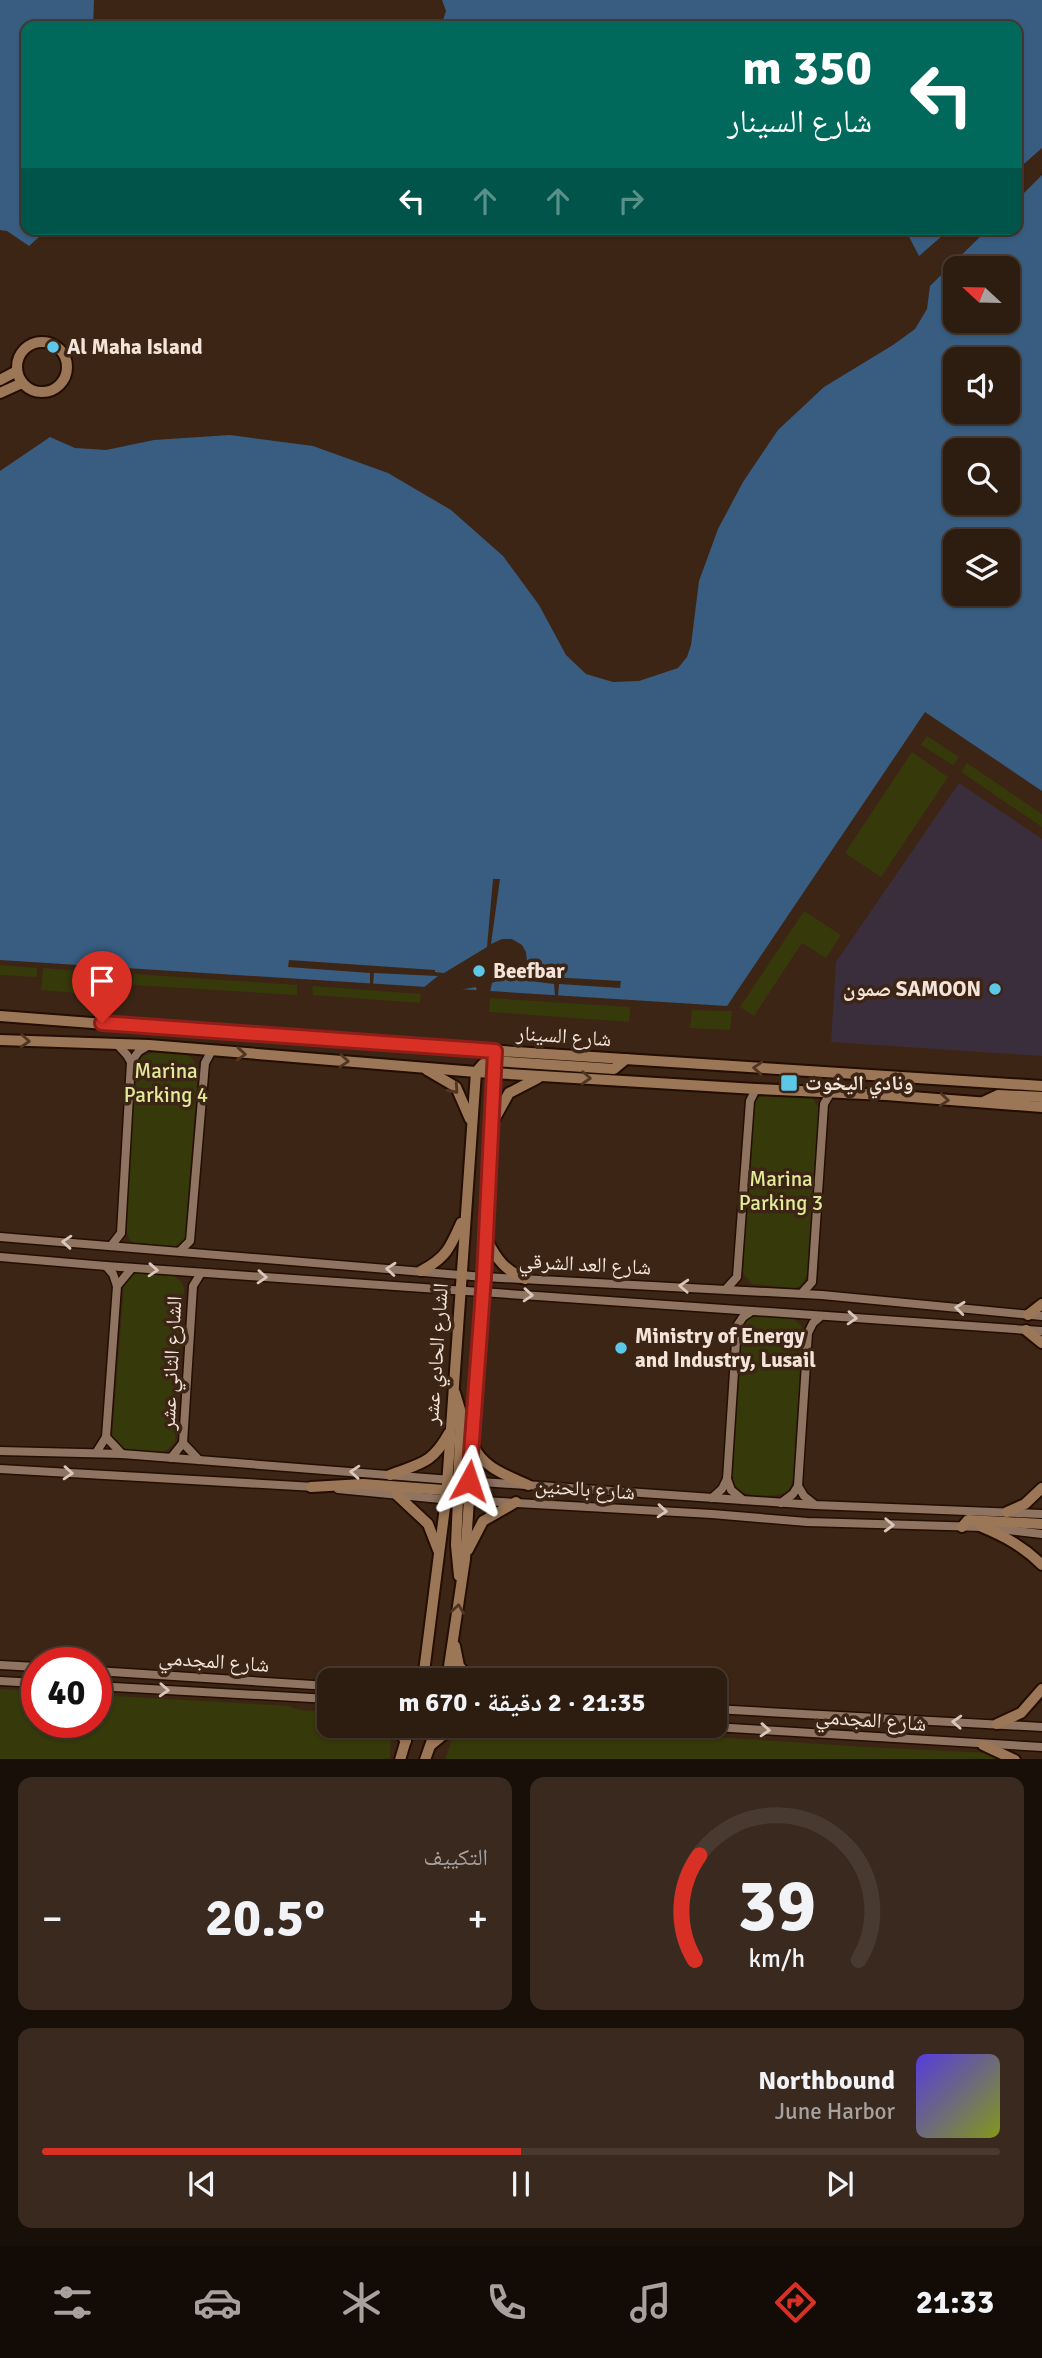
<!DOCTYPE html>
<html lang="ar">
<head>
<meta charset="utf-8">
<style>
	body { margin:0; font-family:Signika,"Noto Naskh Arabic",sans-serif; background:#39291e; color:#f1f3f6; direction:rtl; height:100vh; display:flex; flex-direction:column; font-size:26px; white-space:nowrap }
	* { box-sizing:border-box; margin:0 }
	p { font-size:23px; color:#a7a19f }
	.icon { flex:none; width:38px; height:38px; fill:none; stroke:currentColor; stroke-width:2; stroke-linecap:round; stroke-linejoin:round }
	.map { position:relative; height:1759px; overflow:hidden; direction:ltr }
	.panel { display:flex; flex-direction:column; gap:18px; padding:18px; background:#190f09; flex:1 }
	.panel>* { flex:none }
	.banner { position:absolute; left:21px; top:21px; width:1001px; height:214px; border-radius:14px; box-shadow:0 2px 5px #0004,0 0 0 2px #483a30; direction:rtl; background:#00695c; color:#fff; overflow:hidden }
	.needle { width:46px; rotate:292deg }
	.controls { position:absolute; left:943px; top:256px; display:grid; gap:14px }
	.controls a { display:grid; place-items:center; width:77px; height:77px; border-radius:14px; background:#2d1c10; box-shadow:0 2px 5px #0004,0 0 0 2px #483a30; font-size:35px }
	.speed { position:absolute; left:21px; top:1647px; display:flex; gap:14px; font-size:35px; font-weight:700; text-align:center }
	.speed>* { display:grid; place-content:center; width:91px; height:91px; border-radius:50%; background:#2d1c10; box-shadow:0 2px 5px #0004,0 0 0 2px #483a30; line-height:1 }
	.speed .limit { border:10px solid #d22; background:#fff; color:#111 }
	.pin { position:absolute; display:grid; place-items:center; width:60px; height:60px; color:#fff; margin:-72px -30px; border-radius:50% 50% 50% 0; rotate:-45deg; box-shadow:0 0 7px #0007 }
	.pin .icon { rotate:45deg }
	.me { position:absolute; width:77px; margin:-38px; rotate:5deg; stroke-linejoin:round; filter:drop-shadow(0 0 5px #0008) }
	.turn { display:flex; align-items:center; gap:24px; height:147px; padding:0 35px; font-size:32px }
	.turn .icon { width:91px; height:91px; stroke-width:2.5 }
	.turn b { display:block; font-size:49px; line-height:60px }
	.lanes { display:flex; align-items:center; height:66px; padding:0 35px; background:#0003; justify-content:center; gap:35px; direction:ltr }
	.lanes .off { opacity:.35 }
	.big { font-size:52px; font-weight:800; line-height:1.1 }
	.panel .card { flex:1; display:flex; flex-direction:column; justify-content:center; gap:10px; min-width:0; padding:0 24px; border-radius:14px; background:#39291e }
	.panel .dial { align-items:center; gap:0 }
	.dial svg { height:182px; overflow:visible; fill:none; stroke:#483a30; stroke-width:7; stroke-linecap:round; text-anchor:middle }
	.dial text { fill:#f1f3f6; stroke:none }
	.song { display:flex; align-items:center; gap:21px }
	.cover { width:84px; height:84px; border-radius:10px; background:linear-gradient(135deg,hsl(250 70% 55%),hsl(70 70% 35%)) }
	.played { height:7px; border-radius:4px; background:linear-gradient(90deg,#d93025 50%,#483a30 50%) }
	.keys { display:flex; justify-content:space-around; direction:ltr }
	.heat { display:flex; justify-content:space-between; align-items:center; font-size:38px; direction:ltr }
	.panel .tiles { flex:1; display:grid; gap:18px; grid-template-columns:1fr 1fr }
	.card:last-child { grid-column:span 2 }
	.trip { position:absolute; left:317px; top:1668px; width:410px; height:70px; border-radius:14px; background:#2d1c10; box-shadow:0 2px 5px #0004,0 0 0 2px #483a30; font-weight:800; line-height:70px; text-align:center; direction:rtl }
	.tabs { display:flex; height:112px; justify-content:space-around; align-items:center; background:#120b06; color:#a7a19f }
	.tabs .icon { width:49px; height:49px }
	.tabs .on { color:#d93025 }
	.tabs b { font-size:32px; color:#f1f3f6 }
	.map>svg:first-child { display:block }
</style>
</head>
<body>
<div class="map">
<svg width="1042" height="1760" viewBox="0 0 1042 1760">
	<rect width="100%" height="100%" fill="#3c2515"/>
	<polygon fill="#3a2e3c" points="959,783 1042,839 1042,1056 831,1042 836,962"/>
	<g fill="#36390a">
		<polygon points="927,736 959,757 953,765 921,745"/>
		<polygon points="912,752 948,777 881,877 845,853"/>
		<polygon points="967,763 1042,814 1042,827 961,772"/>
		<polygon points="804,911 841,935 826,958 802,943 754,1016 740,1007"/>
		<polygon points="0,965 37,968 37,977 0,975"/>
		<polygon points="43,968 78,971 76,993 41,990"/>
		<polygon points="134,974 297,985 297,995 133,985"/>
		<polygon points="312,986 313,986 421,994 420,1003 313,995"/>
		<polygon points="490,998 630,1007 629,1022 489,1012"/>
		<polygon points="692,1010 732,1011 730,1030 690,1028"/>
		<path d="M 156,1051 C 174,1052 193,1049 198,1070 L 185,1239 C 173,1253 155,1247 138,1246 C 127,1241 127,1233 125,1223 L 136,1074 L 141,1057 Z"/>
		<polygon points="767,1091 811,1096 820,1110 809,1271 801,1286 793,1288 752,1284 744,1275 742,1267 753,1115 756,1100"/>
		<path d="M 147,1271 L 173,1274 L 182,1283 L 184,1289 L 175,1442 C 161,1463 122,1459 112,1436 L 124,1284 C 129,1275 136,1272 147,1271 Z"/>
		<path d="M 751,1314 L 791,1316 L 803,1328 L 793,1478 C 792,1484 790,1490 784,1493 C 775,1497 751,1496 742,1492 C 736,1489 734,1484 731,1479 L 741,1329 L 744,1321 Z"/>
		<polygon points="0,1689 37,1691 37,1722 96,1722 96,1695 289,1706 300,1710 329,1712 329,1726 383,1726 391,1733 390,1757 389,1760 0,1759"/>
		<polygon points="469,1726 543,1726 867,1747 1010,1754 1013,1760 445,1760 452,1739"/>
	</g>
	<g fill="#385d81" fill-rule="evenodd">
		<polygon points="0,0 94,0 93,26 26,26 26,229 48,229 29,246 7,231 0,230"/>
		<polygon points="442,0 1042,0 1042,148 1017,170 1017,26 441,26 446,11"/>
		<path d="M 1042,175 L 1042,791 L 925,712 L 727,1006 L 0,960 L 0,471 L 50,437 L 75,448 L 106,450 L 154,440 L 230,435 L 313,446 L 388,473 L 451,510 L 503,556 L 539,605 L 566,655 L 586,674 L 613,682 L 639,681 L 678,668 L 687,657 L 691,645 L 699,581 L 718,529 L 743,482 L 778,430 L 824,387 L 893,345 L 915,329 L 927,309 L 930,286 L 988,229 L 1017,229 L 1017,200 ZM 956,268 L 1008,268 L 1008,320 L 956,320 ZM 956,359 L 1008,359 L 1008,411 L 956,411 ZM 956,450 L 1008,450 L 1008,502 L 956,502 ZM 956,541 L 1008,541 L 1008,593 L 956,593 Z"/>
		<polygon points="905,229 950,229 919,256"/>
	</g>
	<polygon fill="#3c2515" points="493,879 500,879 491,944 502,939 512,939 522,945 526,952 527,961 524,967 514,975 621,981 620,988 559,984 558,996 555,996 554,984 505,978 492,983 490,992 477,992 476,987 459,990 423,988 438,976 374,973 373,984 370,984 370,973 288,967 289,960 435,970 435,972 444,973 487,947"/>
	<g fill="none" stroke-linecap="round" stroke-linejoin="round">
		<defs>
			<g id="street">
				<polyline points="117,1044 127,1055 131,1062"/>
				<polyline points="0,1237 484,1277 822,1295 1042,1316"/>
				<polyline points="111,1246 121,1233 131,1062 139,1051 149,1045"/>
				<polyline points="180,1251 190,1241 205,1063 211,1052"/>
				<polyline points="0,1257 106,1266 1042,1331"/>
				<polyline points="117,1286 132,1268"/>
				<polyline points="727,1288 737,1277 750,1101 756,1089"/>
				<polyline points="802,1293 812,1282 824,1104 831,1092"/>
				<polyline points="106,1437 122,1454"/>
				<polyline points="183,1443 199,1460"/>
				<polyline points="0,1451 122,1454 451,1480"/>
				<polyline points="96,1453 106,1437 117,1286 113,1274 106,1266"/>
				<polyline points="171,1458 183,1443 193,1286 201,1273"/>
				<polyline points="0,1469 315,1487"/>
				<polyline points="727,1479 731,1490 743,1500"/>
				<polyline points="467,1481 815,1505 1042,1514"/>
				<polyline points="798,1486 804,1496 814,1504"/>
				<polyline points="338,1489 451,1500"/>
				<polyline points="712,1498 722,1489 727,1479 737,1326 743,1317 752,1311"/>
				<polyline points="464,1500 712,1514 807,1522 982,1527 1042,1534"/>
				<polyline points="781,1503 793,1494 798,1486 808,1333 813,1323 821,1316"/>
				<polyline points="0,1665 37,1667"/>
				<polyline points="96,1671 329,1686"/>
				<polyline points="0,1681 37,1683"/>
				<polyline points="96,1686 329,1699"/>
				<polyline points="714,1709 1042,1727"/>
				<polyline points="697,1726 1042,1747"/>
			</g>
			<g id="secondary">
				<circle cx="42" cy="367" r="25"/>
				<polyline points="0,380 17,371"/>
				<polyline points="0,393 22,383"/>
				<polyline points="0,1016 237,1034 1042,1086"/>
				<polyline points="0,1040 149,1045 476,1072 756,1089 886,1095 1042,1107"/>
				<polyline points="427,1070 456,1087 470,1119"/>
				<polyline points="476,1072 483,1064 494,1061 614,1069 626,1059"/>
				<polyline points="983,1102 998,1095 1042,1097"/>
				<polyline points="494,1120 509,1093 538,1078"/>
				<path d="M 487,1240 C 497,1260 505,1270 525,1279"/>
				<path d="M 421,1271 C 446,1258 450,1248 461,1223"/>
				<polyline points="1028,1315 1042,1304"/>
				<polyline points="1026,1330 1042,1343"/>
				<polyline points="455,1393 461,1413 458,1486 460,1495"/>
				<path d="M 473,1445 C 483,1468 506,1475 528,1485"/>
				<path d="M 390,1475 C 421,1463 432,1464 449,1433"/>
				<polyline points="311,1487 363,1484 457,1491 464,1487 469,1481"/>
				<polyline points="455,1488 458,1500 456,1545 459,1576"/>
				<polyline points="397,1495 428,1524 438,1550"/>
				<polyline points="1007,1512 1025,1504 1042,1488"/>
				<polyline points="962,1527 968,1520 1042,1524"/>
				<path d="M 982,1527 C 1006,1537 1024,1547 1042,1565"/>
				<polyline points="468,1550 483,1521 516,1502"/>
				<polyline points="455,1646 459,1666 471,1680"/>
				<polyline points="423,1680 446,1499 476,1072"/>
				<polyline points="447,1680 465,1559 484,1277 495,1051"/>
				<polyline points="997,1724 1021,1713 1042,1689"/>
				<polyline points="395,1726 406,1741"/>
				<polyline points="431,1745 454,1726"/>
				<polyline points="983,1745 1015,1760"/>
				<polyline points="400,1760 410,1726"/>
				<polyline points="425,1760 437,1726"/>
			</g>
		</defs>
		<use href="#street" stroke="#230e01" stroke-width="11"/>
		<use href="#secondary" stroke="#230e01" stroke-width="14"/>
		<use href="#street" stroke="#907462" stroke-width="8"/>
		<use href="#secondary" stroke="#9c7757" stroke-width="10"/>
	</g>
	<defs><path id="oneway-chevron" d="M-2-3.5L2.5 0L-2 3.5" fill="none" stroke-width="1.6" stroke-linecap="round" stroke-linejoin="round" transform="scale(1.75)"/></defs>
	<g stroke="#4f3522">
		<use href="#oneway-chevron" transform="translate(25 1041) rotate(3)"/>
		<use href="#oneway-chevron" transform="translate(241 1054) rotate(4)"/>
		<use href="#oneway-chevron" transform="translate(344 1061) rotate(4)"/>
		<use href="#oneway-chevron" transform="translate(758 1068) rotate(-176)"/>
		<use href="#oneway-chevron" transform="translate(586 1078) rotate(3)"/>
		<use href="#oneway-chevron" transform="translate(454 1089) rotate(48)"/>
		<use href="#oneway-chevron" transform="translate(944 1100) rotate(5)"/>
		<use href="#oneway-chevron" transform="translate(458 1609) rotate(-82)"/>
	</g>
	<g stroke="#dac7bb">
		<use href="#oneway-chevron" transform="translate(67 1242) rotate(-176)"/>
		<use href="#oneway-chevron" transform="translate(391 1269) rotate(-175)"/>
		<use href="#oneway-chevron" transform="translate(153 1270) rotate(4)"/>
		<use href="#oneway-chevron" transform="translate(262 1277) rotate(4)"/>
		<use href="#oneway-chevron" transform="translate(684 1286) rotate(-177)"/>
		<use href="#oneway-chevron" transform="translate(528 1295) rotate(4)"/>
		<use href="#oneway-chevron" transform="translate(960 1308) rotate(-174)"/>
		<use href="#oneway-chevron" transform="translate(852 1318) rotate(4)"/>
		<use href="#oneway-chevron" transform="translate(355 1472) rotate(-176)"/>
		<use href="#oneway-chevron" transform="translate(68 1473) rotate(4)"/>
		<use href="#oneway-chevron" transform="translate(662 1511) rotate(4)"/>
		<use href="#oneway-chevron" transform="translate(889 1525) rotate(2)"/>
		<use href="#oneway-chevron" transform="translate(164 1690) rotate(3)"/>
		<use href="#oneway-chevron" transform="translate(957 1722) rotate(-177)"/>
		<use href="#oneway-chevron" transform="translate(765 1730) rotate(4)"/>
	</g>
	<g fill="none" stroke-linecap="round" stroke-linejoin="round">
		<defs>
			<polyline id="route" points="102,1023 495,1051 484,1277 469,1481"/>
		</defs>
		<use href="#route" stroke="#8d1f18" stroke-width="18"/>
		<use href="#route" stroke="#d93025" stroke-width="12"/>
	</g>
	<g fill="#5cc7e7" stroke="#3c2515" stroke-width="2.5">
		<circle cx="53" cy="347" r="7"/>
		<circle cx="479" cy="971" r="7"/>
		<circle cx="995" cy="989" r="7"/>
		<rect x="780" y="1074" width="18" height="18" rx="3.5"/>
		<circle cx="621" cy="1348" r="7"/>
	</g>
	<g text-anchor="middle" stroke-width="7" stroke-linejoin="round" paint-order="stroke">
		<g font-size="21" font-weight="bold" fill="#f3e3d9" stroke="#3c2515" text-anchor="start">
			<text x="67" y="354">Al Maha Island</text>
			<text x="493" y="978">Beefbar</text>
			<text x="981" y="996" text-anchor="end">صمون SAMOON</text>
			<text x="805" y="1090">ونادي اليخوت</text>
			<text x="635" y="1343">Ministry of Energy<tspan x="635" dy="24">and Industry, Lusail</tspan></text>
		</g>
		<g font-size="21" fill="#f3e3d9" stroke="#3c2515">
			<text transform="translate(564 1036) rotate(4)" y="7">شارع السينار</text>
			<text transform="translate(585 1264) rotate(3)" y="7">شارع العد الشرقي</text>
			<text transform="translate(436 1354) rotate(-86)" y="7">الشارع الحادي عشر</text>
			<text transform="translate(171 1363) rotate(-87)" y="7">الشارع الثاني عشر</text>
			<text transform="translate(585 1489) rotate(4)" y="7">شارع بالحنين</text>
			<text transform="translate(214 1661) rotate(4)" y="7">شارع المجدمي</text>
			<text transform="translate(871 1720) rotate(4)" y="7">شارع المجدمي</text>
		</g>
		<g font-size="21" fill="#e2eb9a" stroke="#3c2515">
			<text x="166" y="1078">Marina<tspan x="166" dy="24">Parking 4</tspan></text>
			<text x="781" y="1186">Marina<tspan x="781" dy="24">Parking 3</tspan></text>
		</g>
	</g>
</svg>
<div class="controls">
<a><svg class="needle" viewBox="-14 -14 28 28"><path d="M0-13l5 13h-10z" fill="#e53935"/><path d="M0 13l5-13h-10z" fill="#a7a19f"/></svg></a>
<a><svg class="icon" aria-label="sound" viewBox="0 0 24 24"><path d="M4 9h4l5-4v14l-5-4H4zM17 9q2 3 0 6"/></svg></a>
<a><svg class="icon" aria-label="search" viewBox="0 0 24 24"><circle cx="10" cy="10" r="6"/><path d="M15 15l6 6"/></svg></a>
<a><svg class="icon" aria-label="layers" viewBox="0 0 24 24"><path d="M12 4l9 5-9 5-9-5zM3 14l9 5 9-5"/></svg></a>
</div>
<div class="speed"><div class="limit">40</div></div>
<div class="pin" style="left:102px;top:1023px;background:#d93025"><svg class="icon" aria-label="arrive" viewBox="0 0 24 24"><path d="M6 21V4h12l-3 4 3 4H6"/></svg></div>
<svg class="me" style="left:469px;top:1481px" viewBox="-20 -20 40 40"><path d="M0-17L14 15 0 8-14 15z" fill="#d93025" stroke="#fff" stroke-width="4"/></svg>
<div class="trip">21:35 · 2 دقيقة · 670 m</div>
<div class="banner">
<div class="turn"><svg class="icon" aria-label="left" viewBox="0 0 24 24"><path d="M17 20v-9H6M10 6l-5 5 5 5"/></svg><div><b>350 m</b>شارع السينار</div></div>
<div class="lanes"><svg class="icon" aria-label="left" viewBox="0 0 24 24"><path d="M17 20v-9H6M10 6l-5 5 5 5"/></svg><svg class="icon off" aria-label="ahead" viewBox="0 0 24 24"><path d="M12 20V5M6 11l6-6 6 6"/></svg><svg class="icon off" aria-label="ahead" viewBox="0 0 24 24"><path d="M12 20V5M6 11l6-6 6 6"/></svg><svg class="icon off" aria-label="right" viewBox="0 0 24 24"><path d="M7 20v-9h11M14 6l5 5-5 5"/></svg></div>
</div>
</div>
<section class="panel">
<div class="tiles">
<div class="card dial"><svg viewBox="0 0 100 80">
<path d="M14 69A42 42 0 1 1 86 69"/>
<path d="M14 69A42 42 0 0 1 16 23" stroke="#d93025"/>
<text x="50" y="56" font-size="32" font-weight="700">39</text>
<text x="50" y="72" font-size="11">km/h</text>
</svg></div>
<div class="card"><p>التكييف</p>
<div class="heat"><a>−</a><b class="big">20.5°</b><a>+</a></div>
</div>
<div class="card">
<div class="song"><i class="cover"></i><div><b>Northbound</b><p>June Harbor</p></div></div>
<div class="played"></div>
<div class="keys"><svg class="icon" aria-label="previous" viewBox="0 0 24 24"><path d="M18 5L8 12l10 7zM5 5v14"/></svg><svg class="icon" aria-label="pause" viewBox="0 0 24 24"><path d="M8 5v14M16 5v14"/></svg><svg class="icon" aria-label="next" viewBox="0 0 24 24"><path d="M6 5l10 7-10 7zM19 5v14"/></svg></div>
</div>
</div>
</section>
<nav class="tabs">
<b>21:33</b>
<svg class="icon on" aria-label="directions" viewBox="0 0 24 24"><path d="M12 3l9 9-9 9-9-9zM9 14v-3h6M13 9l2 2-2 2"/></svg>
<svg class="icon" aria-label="music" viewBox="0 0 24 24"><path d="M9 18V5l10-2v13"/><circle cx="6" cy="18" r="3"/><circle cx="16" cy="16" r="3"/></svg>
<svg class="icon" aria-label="phone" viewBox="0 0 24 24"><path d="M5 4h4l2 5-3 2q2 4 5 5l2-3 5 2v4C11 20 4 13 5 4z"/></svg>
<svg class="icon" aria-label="climate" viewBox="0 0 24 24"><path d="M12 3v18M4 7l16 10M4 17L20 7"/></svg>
<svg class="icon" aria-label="car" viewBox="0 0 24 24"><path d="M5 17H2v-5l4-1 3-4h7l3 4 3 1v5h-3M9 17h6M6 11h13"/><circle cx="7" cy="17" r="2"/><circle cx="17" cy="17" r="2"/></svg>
<svg class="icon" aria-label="filters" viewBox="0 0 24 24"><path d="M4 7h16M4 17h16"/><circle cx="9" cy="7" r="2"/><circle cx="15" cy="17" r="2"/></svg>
</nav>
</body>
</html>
